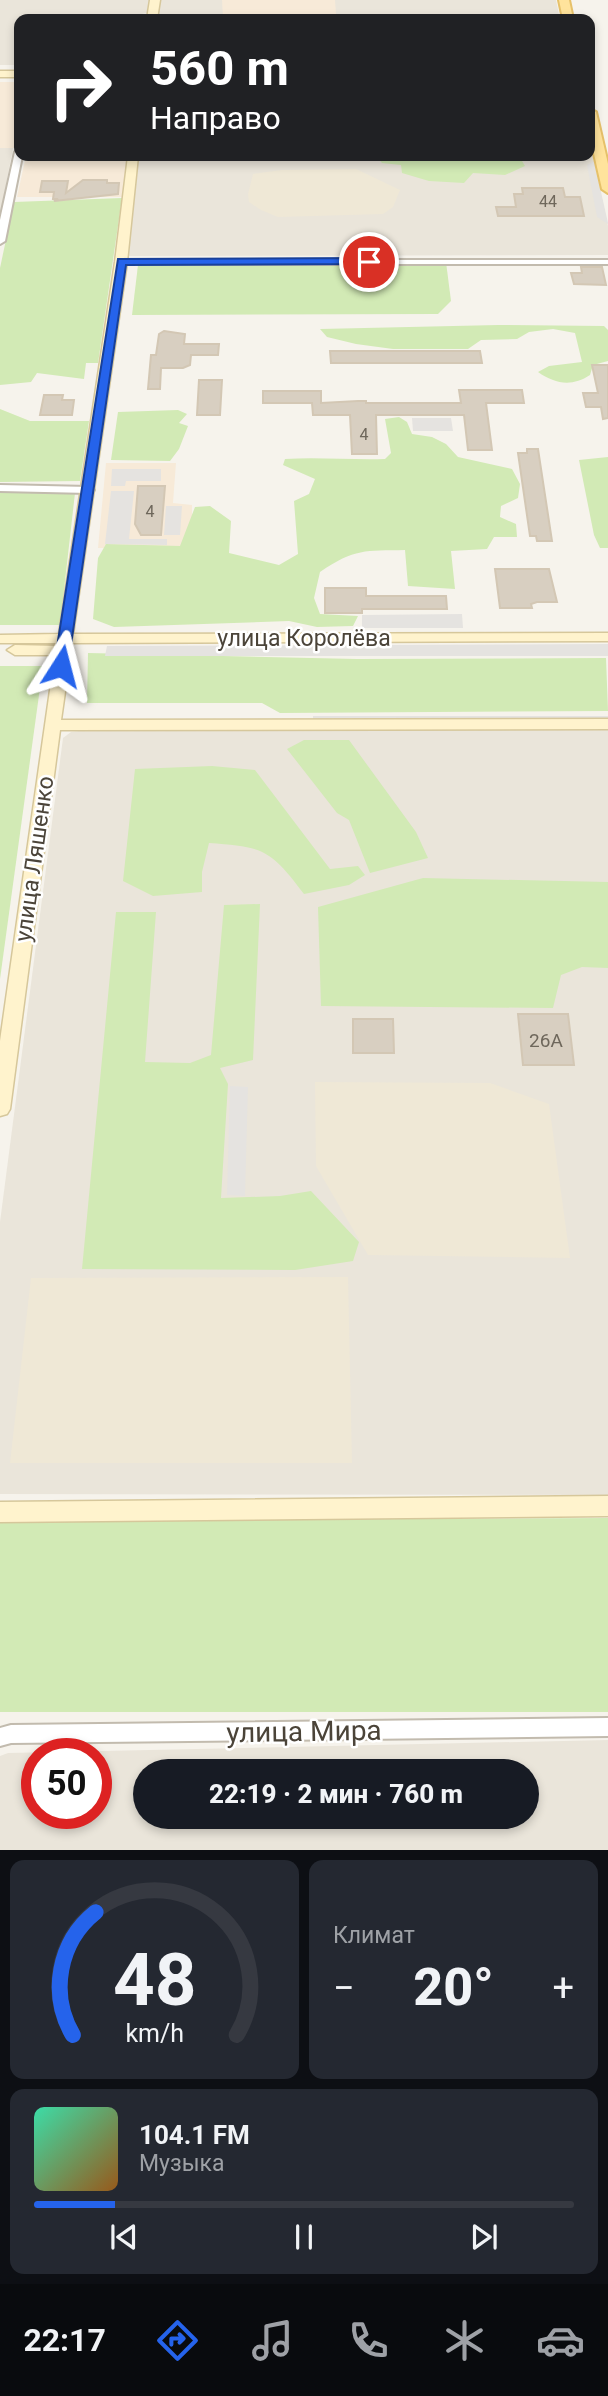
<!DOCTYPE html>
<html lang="ru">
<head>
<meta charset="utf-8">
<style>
	body { margin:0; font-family:Roboto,sans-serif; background:#242831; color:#f1f3f6; height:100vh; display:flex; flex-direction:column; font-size:26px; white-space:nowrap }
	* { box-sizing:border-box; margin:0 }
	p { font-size:23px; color:#9ea1a6 }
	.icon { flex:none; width:38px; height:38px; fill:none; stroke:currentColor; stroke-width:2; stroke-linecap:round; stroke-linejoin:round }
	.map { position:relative; height:1850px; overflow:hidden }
	.sheet { display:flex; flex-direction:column; gap:10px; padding:10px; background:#0d0f14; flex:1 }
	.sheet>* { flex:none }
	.guide { position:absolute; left:14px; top:14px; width:581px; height:147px; border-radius:14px; box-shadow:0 4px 10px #0003; background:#202124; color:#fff; overflow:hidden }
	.speed { position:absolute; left:21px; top:1738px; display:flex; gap:14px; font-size:35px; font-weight:700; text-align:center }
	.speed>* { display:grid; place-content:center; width:91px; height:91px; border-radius:50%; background:#171b24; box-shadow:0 4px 10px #0003; line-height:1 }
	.speed .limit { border:10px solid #d22; background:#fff; color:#111 }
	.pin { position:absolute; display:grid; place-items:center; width:60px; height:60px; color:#fff; margin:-30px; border:4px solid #fff; border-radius:50%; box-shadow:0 2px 7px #0007 }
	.me { position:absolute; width:77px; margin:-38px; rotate:9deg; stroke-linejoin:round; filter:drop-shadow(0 0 5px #0008) }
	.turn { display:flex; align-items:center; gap:24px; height:147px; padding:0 21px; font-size:32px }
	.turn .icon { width:91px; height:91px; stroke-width:2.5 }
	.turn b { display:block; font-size:49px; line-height:60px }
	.big { font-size:52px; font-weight:800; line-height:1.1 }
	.sheet .card { flex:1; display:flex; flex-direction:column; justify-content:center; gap:10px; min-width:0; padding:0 24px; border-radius:14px; background:#242831 }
	.sheet .dial { align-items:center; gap:0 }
	.dial svg { height:182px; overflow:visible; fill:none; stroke:#363941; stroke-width:7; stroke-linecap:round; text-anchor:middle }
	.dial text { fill:#f1f3f6; stroke:none }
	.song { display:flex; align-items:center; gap:21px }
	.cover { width:84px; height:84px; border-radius:10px; background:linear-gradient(135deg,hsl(160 70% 55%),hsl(30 70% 35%)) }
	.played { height:7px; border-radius:4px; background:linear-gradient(90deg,#2563eb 15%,#363941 15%) }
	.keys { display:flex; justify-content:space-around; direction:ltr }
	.heat { display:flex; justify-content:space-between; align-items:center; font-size:38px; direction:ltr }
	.sheet .tiles { flex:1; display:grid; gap:10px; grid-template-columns:1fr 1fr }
	.card:last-child { grid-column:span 2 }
	.trip { position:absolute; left:133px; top:1759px; width:406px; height:70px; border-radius:35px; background:#171b24; box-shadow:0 4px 10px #0003; font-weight:800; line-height:70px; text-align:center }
	.menu { display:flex; height:112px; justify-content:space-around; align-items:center; background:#090b0e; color:#9ea1a6 }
	.menu .icon { width:49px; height:49px }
	.menu .active { color:#2563eb }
	.menu b { font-size:32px; color:#f1f3f6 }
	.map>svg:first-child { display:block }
</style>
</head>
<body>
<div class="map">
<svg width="608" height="1850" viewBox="0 0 608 1850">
	<rect width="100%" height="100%" fill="#f6f3ec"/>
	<g fill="#eae5da" fill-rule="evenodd">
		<polygon points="0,0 149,0 147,13 142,14 141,19 19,19 19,65 0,65"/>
		<polygon points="159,0 556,0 560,19 156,19"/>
		<polygon points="590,144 608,226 608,255 127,256 139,156 590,156"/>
		<polygon points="0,148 13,148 0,216"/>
		<polygon points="608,729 608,1495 0,1494 0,1222 63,738 71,732 86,730"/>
		<path d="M 608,1740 L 608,1850 L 0,1850 L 0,1756 L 8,1753 ZM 37,1754 L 96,1754 L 96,1813 L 37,1813 ZM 145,1771 L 527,1771 L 527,1816 L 145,1816 Z"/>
	</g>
	<g fill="#f7ead8">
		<polygon points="222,0 335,0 336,14 328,19 223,18"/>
		<rect x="0" y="82" width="19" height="66"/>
		<polygon points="26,156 127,156 123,197 17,197"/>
		<polygon points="106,463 176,463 173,503 192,505 192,548 98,548"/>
	</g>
	<g fill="#efe8d6">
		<polygon points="356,169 400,190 393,207 383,214 278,217 261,210 249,202 248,194 253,174 282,170"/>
		<polygon points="315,1082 490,1083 549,1104 570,1258 368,1255 316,1166"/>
		<polygon points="348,1277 352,1463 10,1463 31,1278"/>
	</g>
	<g fill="#d2eab5">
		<polygon points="376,156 519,156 525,166 505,175 473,173 464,183 429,181 402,173 401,165 382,163"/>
		<polygon points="122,198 98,363 86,363 84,379 37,373 31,382 0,385 0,268 14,202"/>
		<polygon points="446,262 451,301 438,314 132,315 138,265"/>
		<path d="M 498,325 L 604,326 L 608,330 L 608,361 L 593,365 L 590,375 C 572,387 555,384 538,372 L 549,366 L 582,362 L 575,333 L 553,329 L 529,332 L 517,339 L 481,340 L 468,349 L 393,349 L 356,344 L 327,337 L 320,329 Z"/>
		<polygon points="0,409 30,421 89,421 80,481 0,482"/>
		<polygon points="178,410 187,414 179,423 188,426 179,449 170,461 111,460 118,412"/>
		<path d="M 399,417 L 407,422 L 412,434 L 432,437 L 446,444 L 458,457 L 512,469 L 520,484 L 518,498 L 501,506 L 500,517 L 516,524 L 517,537 L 494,537 L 487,549 L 451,551 L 455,589 L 408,586 L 405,550 C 365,551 355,548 320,572 L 314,598 L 320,614 L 358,616 L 353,626 L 317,627 L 289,621 L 114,627 L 93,619 L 98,558 L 106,544 L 180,546 L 195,507 L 210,506 L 231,521 L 229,553 L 279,565 L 298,554 L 294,501 L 309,494 L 315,479 L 283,465 L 285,459 C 318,457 351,460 385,459 L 391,453 L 385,419 Z"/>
		<polygon points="608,457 608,548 600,548 594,535 579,460"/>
		<polygon points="0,492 75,493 60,625 0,625"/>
		<polygon points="88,653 357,659 606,658 608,711 280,713 262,703 87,703"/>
		<polygon points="0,666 43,666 0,979"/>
		<polygon points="304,740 349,740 416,832 428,858 370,873 349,820 337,813 287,749"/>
		<path d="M 212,766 L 255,770 L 330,869 L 358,866 L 365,875 L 349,885 L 304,894 C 270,849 264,847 209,843 L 202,872 L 202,892 L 153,896 L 123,881 L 135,769 Z"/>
		<polygon points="423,878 608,882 608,968 582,967 561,975 553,1008 321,1006 318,907"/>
		<polygon points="260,904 253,1060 220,1068 228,1084 221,1198 280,1196 311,1191 359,1242 353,1261 295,1270 82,1269 116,912 156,912 145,1062 190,1063 211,1055 224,905"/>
		<polygon points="608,1518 608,1712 0,1712 0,1521"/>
	</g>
	<g fill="#e5e3e0">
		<polygon points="594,161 608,223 608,224 597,217 587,165"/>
		<polygon points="412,418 451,418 453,431 413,431"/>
		<polygon points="112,469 161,469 161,481 126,481 125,486 111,486"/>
		<polygon points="111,491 134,491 129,539 167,539 167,545 105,544"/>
		<polygon points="166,506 182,506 180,535 164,535"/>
		<polygon points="462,614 463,628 362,628 362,615"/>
		<polygon points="608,644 608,656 105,656 107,646"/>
		<polygon points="313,716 608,716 608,723 313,724"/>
		<polygon points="230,1086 248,1087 245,1196 227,1195"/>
	</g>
	<g fill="#d8cfc1" stroke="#d3c7b4" stroke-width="2">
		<polygon points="83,180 107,180 107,183 119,183 118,194 54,201 58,199 53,199 54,192 40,192 42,181 68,181 66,193"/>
		<polygon points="522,188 563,188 565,197 580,197 584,216 498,216 496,207 516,207 514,194 523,194"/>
		<polygon points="581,267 602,267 606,285 574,284 571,273 582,273"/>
		<polygon points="164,331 185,334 184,344 219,344 218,355 191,355 190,365 183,368 161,368 160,389 148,389 151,355 156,355 159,334"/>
		<polygon points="330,351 480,351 482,363 331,363"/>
		<polygon points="592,365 608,365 608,418 603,419 601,407 586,407 583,393 598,393"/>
		<polygon points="199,380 222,380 220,415 197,415"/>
		<polygon points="459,390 522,390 524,403 486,403 492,450 468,450 464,415 376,415 377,454 352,454 350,415 313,415 312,403 263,403 263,391 321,391 321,403 358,401 366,401 366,403 461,403"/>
		<polygon points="44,395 63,395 62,400 74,400 72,415 40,415"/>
		<polygon points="527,449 538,449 552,541 537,541 536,536 530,536 518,453 527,453"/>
		<polygon points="138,486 165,486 161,535 141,535 135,524"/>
		<polygon points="495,569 549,569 557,602 537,602 531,604 532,608 500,608"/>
		<polygon points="325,588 366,588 366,596 446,596 447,609 362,609 362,613 325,613"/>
		<polygon points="518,1014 568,1014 574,1065 523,1065"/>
		<polygon points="353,1019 393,1019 394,1053 353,1053"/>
	</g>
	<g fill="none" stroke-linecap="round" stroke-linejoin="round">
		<defs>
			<rect id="minor" x="118" y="260" width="490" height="4"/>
			<g id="tertiary">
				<polygon points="19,149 19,156 22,156 5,241 0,244 0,220 15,152"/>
				<polygon points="0,485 89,487 94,490 89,493 0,491"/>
				<polygon points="608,1718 608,1736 11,1743 0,1746 0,1728 11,1725"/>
			</g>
			<g id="secondary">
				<polygon points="150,0 160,0 157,19 147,19"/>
				<rect x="0" y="71" width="19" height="6"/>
				<polygon points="128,156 138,156 127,262 73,634 608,633 608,641 72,643 61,720 608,719 608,729 60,730 10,1109 7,1114 0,1116 0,1041 55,655 15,655 7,650 15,645 57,646 57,643 0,643 0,635 59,634 115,262"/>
				<polygon points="608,1496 608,1516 0,1522 0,1502"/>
			</g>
			<g id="primary">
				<polygon points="559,0 569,0 573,19 563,19"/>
				<polygon points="590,109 596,112 608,164 608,193 602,189 590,136"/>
			</g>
		</defs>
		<use href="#minor" stroke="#c2bbae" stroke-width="4"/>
		<use href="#tertiary" stroke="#c2bbae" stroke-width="4"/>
		<use href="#secondary" stroke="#d6c79b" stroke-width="3"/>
		<use href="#primary" stroke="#e6c16a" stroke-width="4"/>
		<use href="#minor" fill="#fff" fill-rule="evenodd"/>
		<use href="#tertiary" fill="#fff" fill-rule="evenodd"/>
		<use href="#secondary" fill="#fff3cd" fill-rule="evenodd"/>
		<use href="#primary" fill="#ffe39c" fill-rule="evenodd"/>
	</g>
	<polygon fill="#2563eb" stroke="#184099" stroke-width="2" points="369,258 374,262 373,264 126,265 68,666 61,670 57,669 54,666 118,259"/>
	<g text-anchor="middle" stroke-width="5" stroke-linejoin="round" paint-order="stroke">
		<g font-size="16" fill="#6e675b">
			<text x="548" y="207">44</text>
			<text x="364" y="440">4</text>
			<text x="150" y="517">4</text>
		</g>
		<g font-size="19" fill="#6e675b">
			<text x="546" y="1047">26А</text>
		</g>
		<g font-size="23" fill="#4b4439" stroke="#fff">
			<text x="304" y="646">улица Королёва</text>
			<text transform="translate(34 859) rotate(-82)" y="8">улица Ляшенко</text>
		</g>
		<g font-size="28" fill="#4b4439" stroke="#fff">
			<text transform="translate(304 1731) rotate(-1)" y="10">улица Мира</text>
		</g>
	</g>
</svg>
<div class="speed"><div class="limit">50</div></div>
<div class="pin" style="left:369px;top:262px;background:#d93025"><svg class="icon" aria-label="arrive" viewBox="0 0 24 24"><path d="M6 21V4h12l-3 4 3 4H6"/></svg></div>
<svg class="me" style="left:61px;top:666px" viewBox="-20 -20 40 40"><path d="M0-17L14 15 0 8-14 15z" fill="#2563eb" stroke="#fff" stroke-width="4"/></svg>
<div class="trip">22:19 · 2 мин · 760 m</div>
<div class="guide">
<div class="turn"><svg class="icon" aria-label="right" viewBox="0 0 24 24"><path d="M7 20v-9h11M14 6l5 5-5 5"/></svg><div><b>560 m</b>Направо</div></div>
</div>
</div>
<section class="sheet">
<div class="tiles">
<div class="card dial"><svg viewBox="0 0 100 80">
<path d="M14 69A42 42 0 1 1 86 69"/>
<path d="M14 69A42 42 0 0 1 24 15" stroke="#2563eb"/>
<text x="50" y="56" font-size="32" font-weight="700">48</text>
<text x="50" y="72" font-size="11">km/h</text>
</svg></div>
<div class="card"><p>Климат</p>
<div class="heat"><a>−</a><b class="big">20°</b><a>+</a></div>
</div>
<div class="card">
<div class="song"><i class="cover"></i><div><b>104.1 FM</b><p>Музыка</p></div></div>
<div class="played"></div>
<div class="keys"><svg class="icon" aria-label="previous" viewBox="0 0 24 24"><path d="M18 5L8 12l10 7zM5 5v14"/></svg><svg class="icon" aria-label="pause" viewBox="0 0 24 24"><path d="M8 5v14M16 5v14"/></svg><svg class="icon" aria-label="next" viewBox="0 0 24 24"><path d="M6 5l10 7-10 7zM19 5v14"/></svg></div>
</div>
</div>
</section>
<nav class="menu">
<b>22:17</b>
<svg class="icon active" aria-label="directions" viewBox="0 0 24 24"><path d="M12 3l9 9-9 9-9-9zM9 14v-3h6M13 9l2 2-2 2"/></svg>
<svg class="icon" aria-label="music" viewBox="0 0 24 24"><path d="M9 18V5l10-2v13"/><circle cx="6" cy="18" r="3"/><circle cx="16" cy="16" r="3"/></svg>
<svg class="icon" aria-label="phone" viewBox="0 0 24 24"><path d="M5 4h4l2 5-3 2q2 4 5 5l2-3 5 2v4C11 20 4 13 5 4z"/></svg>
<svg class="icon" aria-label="climate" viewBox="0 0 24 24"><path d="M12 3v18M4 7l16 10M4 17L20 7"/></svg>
<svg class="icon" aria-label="car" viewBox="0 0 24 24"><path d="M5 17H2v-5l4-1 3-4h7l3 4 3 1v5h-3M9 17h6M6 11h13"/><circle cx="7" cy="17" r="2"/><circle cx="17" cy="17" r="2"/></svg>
</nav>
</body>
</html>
